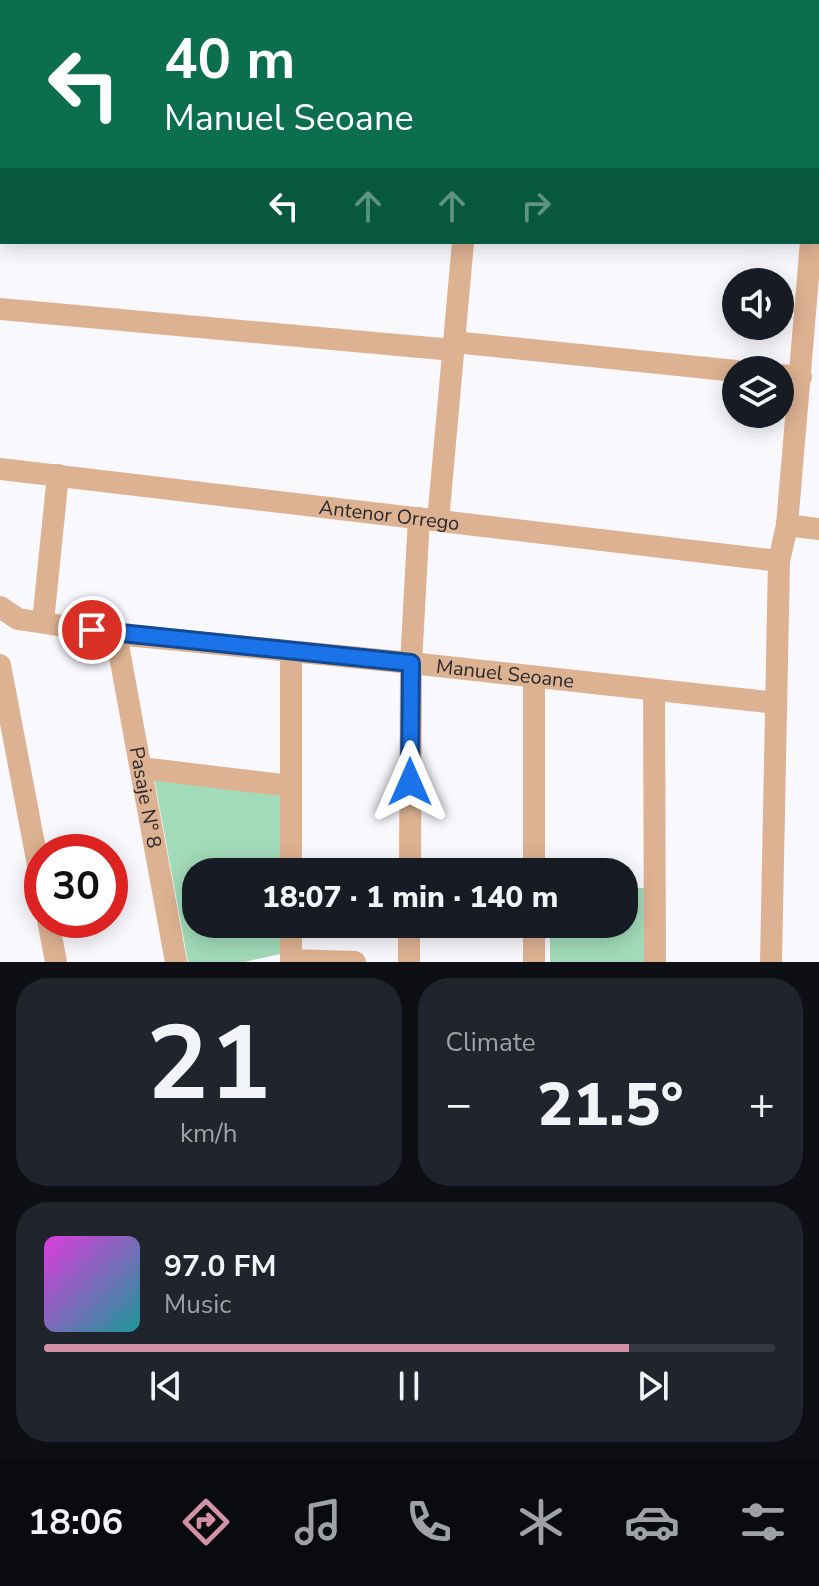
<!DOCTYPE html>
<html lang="en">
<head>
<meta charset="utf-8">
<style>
	body { margin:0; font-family:"Nunito Sans",sans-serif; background:#20242c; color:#f1f3f6; height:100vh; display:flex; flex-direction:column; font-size:30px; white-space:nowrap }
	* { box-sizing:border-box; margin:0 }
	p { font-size:26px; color:#9ea1a6 }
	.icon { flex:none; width:44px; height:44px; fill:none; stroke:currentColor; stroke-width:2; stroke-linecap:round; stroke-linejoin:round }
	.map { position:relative; height:962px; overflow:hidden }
	.sheet { display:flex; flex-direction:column; gap:16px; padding:16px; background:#0d0f14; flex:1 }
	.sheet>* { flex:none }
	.hud { position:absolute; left:0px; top:0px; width:820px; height:244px; box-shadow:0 4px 20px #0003; background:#0b6e4f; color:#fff; overflow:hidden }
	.controls { position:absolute; left:722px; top:268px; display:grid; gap:16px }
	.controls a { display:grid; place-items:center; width:72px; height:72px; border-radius:50%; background:#171b24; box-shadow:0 4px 20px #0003; font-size:40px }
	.speed { position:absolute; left:24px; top:834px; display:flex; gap:16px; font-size:40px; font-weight:700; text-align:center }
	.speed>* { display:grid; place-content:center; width:104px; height:104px; border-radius:50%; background:#171b24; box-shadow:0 4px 20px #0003; line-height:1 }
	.speed .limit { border:12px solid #d22; background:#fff; color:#111 }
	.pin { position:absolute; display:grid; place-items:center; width:68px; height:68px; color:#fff; margin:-34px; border:4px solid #fff; border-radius:50%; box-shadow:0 2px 8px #0007 }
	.me { position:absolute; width:88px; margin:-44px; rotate:0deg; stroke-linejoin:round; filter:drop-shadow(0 0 6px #0008) }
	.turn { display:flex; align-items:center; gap:28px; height:168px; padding:0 32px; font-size:36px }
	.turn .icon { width:104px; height:104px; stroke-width:2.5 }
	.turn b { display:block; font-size:56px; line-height:68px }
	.lanes { display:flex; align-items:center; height:76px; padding:0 32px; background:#0003; justify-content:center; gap:40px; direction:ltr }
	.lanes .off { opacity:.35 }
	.big { font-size:60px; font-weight:800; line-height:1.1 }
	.sheet .tile { flex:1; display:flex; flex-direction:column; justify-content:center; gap:12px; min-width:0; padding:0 28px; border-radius:32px; background:#20242c }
	.sheet .dial { align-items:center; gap:0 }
	.dial b { font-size:104px; line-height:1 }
	.song { display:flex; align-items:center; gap:24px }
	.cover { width:96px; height:96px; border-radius:12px; background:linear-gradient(135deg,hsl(300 70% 55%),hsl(180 70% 35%)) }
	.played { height:8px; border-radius:4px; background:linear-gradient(90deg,#d291a4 80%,#363941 80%) }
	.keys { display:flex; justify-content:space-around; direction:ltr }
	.heat { display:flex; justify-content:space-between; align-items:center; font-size:44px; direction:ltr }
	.sheet .tiles { flex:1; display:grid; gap:16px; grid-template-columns:1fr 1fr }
	.tile:last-child { grid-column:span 2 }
	.trip { position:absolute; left:182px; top:858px; width:456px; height:80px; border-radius:32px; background:#171b24; box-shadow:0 4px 20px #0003; font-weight:800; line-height:80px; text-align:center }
	.tab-bar { display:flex; height:128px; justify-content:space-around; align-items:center; background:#090b0e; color:#9ea1a6 }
	.tab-bar .icon { width:56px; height:56px }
	.tab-bar .current { color:#d291a4 }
	.tab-bar b { font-size:36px; color:#f1f3f6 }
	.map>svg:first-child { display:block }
</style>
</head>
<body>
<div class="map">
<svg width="819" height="962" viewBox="0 0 819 962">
	<rect width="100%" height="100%" fill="#f9f8fd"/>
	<g fill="#a2dbb9">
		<polygon points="154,777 282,788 281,872 196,872 196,924 281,924 280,954 244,962 188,962"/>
		<polygon points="624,888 646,888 647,962 550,962 550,924 624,924"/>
	</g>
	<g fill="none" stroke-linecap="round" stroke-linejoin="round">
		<g stroke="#ddb292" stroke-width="22">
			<polyline points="487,2 487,0"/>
			<polyline points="0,117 2,117"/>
			<polyline points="818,155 819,141"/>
			<polyline points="818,189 819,189"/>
			<polyline points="0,309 453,350"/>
			<polyline points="454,342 736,371"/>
			<polyline points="780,375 801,377"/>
			<path id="s1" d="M 0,469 L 779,561"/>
			<polyline points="439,510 463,242"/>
			<polyline points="787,525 819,529"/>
			<path id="s2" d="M 0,607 L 18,619 L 116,634 L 411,663 L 776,703"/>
			<polyline points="43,622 58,475"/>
			<path id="s3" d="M 116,634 L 176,962"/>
			<polyline points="0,665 42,886"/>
			<polyline points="654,690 655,962"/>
			<polyline points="141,768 291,786"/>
			<polyline points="291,872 291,652"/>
			<polyline points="410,872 411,663 419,518"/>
			<polyline points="534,872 534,677"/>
			<polyline points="48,920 56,962"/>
			<polyline points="291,960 355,962"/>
			<polyline points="291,962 291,924"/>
			<polyline points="409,962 409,924"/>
			<polyline points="534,962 534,924"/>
			<polyline points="771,962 779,561 787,525 811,242"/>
		</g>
	</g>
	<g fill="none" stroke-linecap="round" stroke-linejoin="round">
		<defs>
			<polyline id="route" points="92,630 411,663 410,782"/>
		</defs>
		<use href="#route" stroke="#114b97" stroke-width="20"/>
		<use href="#route" stroke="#1a73e8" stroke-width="14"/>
	</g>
	<g text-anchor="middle" stroke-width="6" stroke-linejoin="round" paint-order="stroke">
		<g font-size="20" fill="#29282d" stroke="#f9f8fd">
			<text dy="7" stroke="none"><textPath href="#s1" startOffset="392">Antenor Orrego</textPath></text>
			<text dy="7" stroke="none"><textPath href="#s2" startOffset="512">Manuel Seoane</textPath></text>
			<text dy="7" stroke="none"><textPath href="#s3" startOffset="166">Pasaje N° 8</textPath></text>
		</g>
	</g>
</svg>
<div class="controls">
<a><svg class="icon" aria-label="sound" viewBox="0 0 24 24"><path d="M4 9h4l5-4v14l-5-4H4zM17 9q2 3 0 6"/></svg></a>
<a><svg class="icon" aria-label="layers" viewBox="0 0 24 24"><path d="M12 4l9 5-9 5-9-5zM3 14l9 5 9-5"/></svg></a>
</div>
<div class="speed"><div class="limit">30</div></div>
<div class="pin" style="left:92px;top:630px;background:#d93025"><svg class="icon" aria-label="arrive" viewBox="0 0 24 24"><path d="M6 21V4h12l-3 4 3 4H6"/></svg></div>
<svg class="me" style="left:410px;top:782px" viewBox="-20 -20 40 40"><path d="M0-17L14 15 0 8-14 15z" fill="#1a73e8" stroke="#fff" stroke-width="4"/></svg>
<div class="trip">18:07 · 1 min · 140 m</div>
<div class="hud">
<div class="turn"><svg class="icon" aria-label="left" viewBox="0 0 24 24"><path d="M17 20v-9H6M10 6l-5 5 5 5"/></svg><div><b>40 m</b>Manuel Seoane</div></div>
<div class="lanes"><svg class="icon" aria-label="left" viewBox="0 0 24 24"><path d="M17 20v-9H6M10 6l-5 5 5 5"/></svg><svg class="icon off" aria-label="ahead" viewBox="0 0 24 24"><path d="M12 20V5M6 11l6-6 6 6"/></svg><svg class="icon off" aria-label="ahead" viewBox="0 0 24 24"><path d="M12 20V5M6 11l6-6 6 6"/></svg><svg class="icon off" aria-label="right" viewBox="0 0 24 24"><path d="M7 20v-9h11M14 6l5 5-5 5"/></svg></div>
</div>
</div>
<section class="sheet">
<div class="tiles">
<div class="tile dial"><b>21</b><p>km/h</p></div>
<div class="tile"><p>Climate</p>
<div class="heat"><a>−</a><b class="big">21.5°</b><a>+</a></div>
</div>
<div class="tile">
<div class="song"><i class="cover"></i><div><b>97.0 FM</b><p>Music</p></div></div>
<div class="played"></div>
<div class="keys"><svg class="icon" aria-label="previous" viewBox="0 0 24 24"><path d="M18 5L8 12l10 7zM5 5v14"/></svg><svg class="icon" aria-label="pause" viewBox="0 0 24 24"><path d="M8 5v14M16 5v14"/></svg><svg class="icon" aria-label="next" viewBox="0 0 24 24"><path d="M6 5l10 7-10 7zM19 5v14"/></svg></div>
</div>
</div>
</section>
<nav class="tab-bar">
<b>18:06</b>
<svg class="icon current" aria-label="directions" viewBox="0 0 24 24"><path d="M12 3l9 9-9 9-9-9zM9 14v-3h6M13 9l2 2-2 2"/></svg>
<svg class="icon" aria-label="music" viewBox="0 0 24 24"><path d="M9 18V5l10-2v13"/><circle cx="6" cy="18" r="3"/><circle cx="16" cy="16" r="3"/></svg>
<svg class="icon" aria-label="phone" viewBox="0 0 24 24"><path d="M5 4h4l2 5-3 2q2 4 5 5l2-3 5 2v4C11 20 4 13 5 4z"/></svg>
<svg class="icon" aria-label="climate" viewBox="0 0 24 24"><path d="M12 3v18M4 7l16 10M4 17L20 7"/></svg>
<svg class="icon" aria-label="car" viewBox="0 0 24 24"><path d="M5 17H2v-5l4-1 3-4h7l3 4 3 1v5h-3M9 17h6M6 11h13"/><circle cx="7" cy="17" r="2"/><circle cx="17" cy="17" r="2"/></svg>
<svg class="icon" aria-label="filters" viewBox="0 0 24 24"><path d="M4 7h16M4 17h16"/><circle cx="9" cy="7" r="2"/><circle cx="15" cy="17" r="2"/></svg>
</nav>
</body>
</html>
